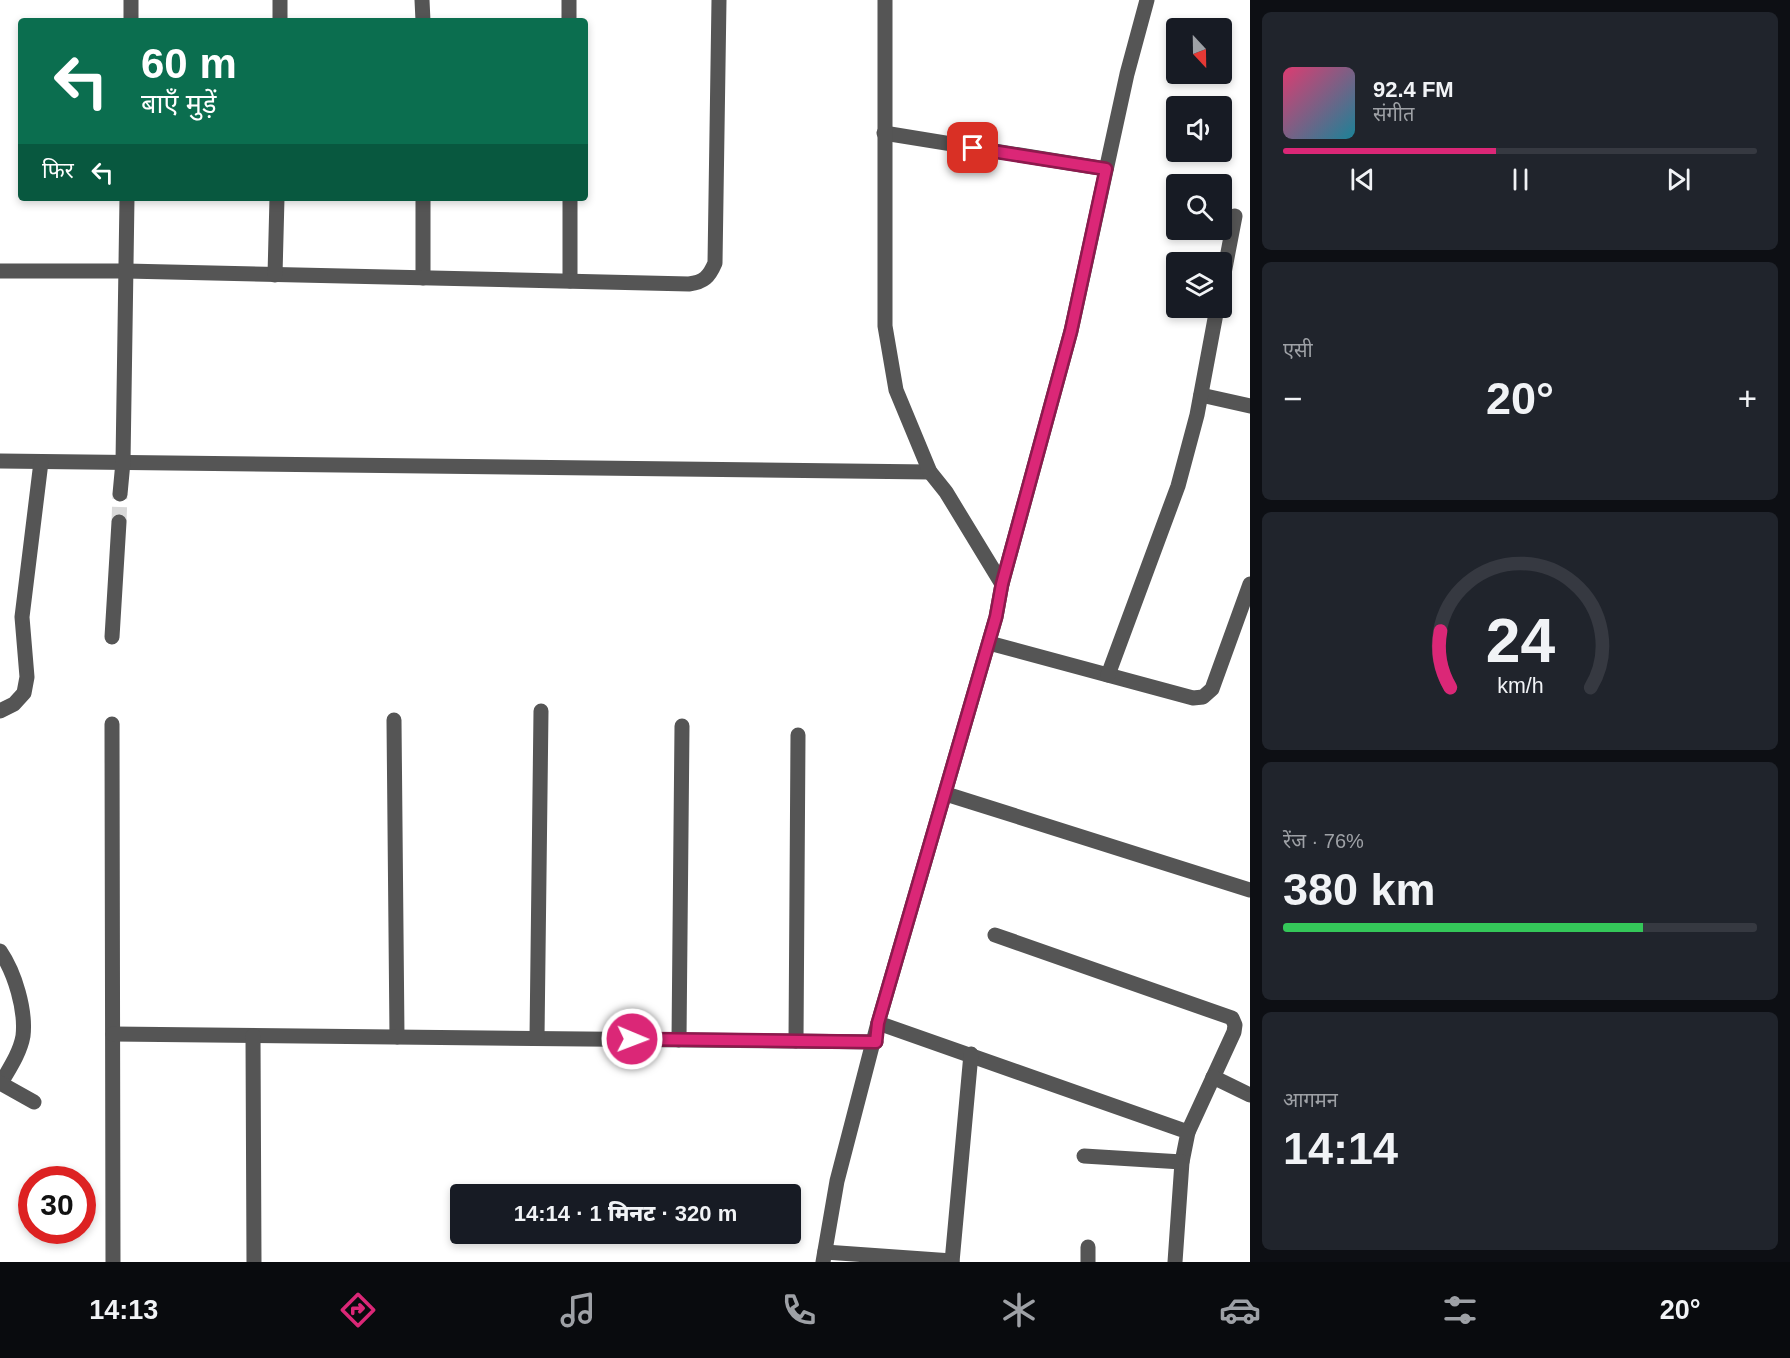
<!DOCTYPE html>
<html lang="hi">
<head>
<meta charset="utf-8">
<style>
	body { margin:0; font-family:Arial,"Noto Sans Devanagari",sans-serif; background:#20242c; color:#f1f3f6; height:100vh; display:flex; flex-direction:column; font-size:22px; white-space:nowrap }
	* { box-sizing:border-box; margin:0 }
	p { font-size:20px; color:#9ea1a6 }
	.icon { flex:none; width:33px; height:33px; fill:none; stroke:currentColor; stroke-width:2; stroke-linecap:round; stroke-linejoin:round }
	.map { position:relative; flex:1; overflow:hidden }
	.details { display:flex; flex-direction:column; gap:12px; padding:12px; background:#0d0f14; width:540px }
	.details>* { flex:none }
	.banner { position:absolute; left:18px; top:18px; width:570px; height:183px; border-radius:6px; box-shadow:0 3px 9px #0003; background:#0b6e4f; color:#fff; overflow:hidden }
	.needle { width:39px; rotate:158deg }
	.fabs { position:absolute; left:1166px; top:18px; display:grid; gap:12px }
	.fabs a { display:grid; place-items:center; width:66px; height:66px; border-radius:6px; background:#171b24; box-shadow:0 3px 9px #0003; font-size:30px }
	.speed { position:absolute; left:18px; top:1166px; display:flex; gap:12px; font-size:30px; font-weight:700; text-align:center }
	.speed>* { display:grid; place-content:center; width:78px; height:78px; border-radius:50%; background:#171b24; box-shadow:0 3px 9px #0003; line-height:1 }
	.speed .limit { border:9px solid #d22; background:#fff; color:#111 }
	.pin { position:absolute; display:grid; place-items:center; width:51px; height:51px; color:#fff; margin:-26px; border-radius:12px; box-shadow:0 3px 9px #0006 }
	.me { position:absolute; width:66px; margin:-33px; rotate:91deg; stroke-linejoin:round; filter:drop-shadow(0 0 4px #0008) }
	.turn { display:flex; align-items:center; gap:21px; height:126px; padding:0 24px; font-size:27px }
	.turn .icon { width:78px; height:78px; stroke-width:2.5 }
	.turn b { display:block; font-size:42px; line-height:51px }
	.then { display:flex; align-items:center; height:57px; padding:0 24px; background:#0003; gap:12px; font-size:22px }
	.big { font-size:45px; font-weight:800; line-height:1.1 }
	.details .widget { flex:1; display:flex; flex-direction:column; justify-content:center; gap:9px; min-width:0; padding:0 21px; border-radius:9px; background:#20242c }
	.details .dial { align-items:center; gap:0 }
	.dial svg { height:156px; overflow:visible; fill:none; stroke:#363941; stroke-width:7; stroke-linecap:round; text-anchor:middle }
	.dial text { fill:#f1f3f6; stroke:none }
	.song { display:flex; align-items:center; gap:18px }
	.cover { width:72px; height:72px; border-radius:9px; background:linear-gradient(135deg,hsl(340 70% 55%),hsl(190 70% 35%)) }
	.played { height:6px; border-radius:3px; background:linear-gradient(90deg,#db2777 45%,#363941 45%) }
	.keys { display:flex; justify-content:space-around; direction:ltr }
	.heat { display:flex; justify-content:space-between; align-items:center; font-size:33px; direction:ltr }
	.charge { height:9px; border-radius:4px; background:linear-gradient(90deg,#34c759 76%,#363941 0) }
	.trip { position:absolute; left:450px; top:1184px; width:351px; height:60px; border-radius:6px; background:#171b24; box-shadow:0 3px 9px #0003; font-weight:800; line-height:60px; text-align:center }
	.tabs { display:flex; height:96px; justify-content:space-around; align-items:center; background:#090b0e; color:#9ea1a6 }
	.tabs .icon { width:42px; height:42px }
	.tabs .current { color:#db2777 }
	.tabs b { font-size:27px; color:#f1f3f6 }
	main { display:flex; flex:1; min-height:0 }
	.map>svg:first-child { display:block }
</style>
</head>
<body>
<main>
<div class="map">
<svg width="1250" height="1262" viewBox="0 0 1250 1262">
	<rect width="100%" height="100%" fill="#fff"/>
	<g fill="none" stroke-linecap="round" stroke-linejoin="round">
		<polyline stroke="#d9d9d9" stroke-width="15" stroke-dasharray="15 8" stroke-linecap="butt" points="119,522 120,494"/>
		<g stroke="#555" stroke-width="15">
			<polyline points="422,0 423,21"/>
			<polyline points="569,0 569,21"/>
			<polyline points="131,21 131,0"/>
			<polyline points="280,21 280,0"/>
			<polyline points="884,133 1106,169"/>
			<polyline points="423,198 423,278"/>
			<polyline points="570,198 570,281"/>
			<path d="M 0,271 L 126,271 L 689,284 C 704,282 709,277 715,263 L 719,0"/>
			<polyline points="275,275 277,198"/>
			<polyline points="1221,289 1235,216"/>
			<polyline points="1201,395 1250,406"/>
			<polyline points="0,461 930,472"/>
			<polyline points="120,494 123,462 127,198"/>
			<polyline points="1002,584 1071,331 1127,74 1147,0"/>
			<polyline points="112,637 119,522"/>
			<polyline points="989,643 1193,698 1203,697 1212,689 1250,584"/>
			<polyline points="1108,675 1178,486 1197,415 1217,308"/>
			<polyline points="0,711 14,704 24,693 27,677 22,617 41,462"/>
			<polyline points="394,720 397,1037"/>
			<polyline points="112,724 113,1262"/>
			<polyline points="946,794 1250,890"/>
			<polyline points="995,935 1232,1018 1235,1025 1234,1032 1188,1132"/>
			<path d="M 0,951 C 15,973 26,1010 23,1036 C 20,1053 9,1069 1,1083"/>
			<polyline points="878,1023 1188,1132 1182,1162 1175,1262"/>
			<polyline points="113,1034 876,1042"/>
			<polyline points="253,1036 254,1262"/>
			<polyline points="537,1038 541,711"/>
			<polyline points="679,1040 682,726"/>
			<polyline points="796,1041 798,735"/>
			<polyline points="1213,1077 1250,1095"/>
			<polyline points="0,1083 34,1102"/>
			<polyline points="1084,1156 1182,1162"/>
			<polyline points="825,1252 952,1261"/>
			<polyline points="823,1262 837,1181 878,1023 996,617 1002,584 946,492 930,472 896,390 885,326 885,0"/>
			<polyline points="952,1262 971,1054"/>
			<polyline points="1088,1262 1088,1247"/>
		</g>
	</g>
	<g fill="none" stroke-linecap="round" stroke-linejoin="round">
		<defs>
			<polyline id="route" points="632,1039 876,1042 878,1023 996,617 1002,584 1071,331 1106,169 973,148"/>
		</defs>
		<use href="#route" stroke="#8e194d" stroke-width="15"/>
		<use href="#route" stroke="#db2777" stroke-width="10"/>
	</g>
</svg>
<div class="fabs">
<a><svg class="needle" viewBox="-14 -14 28 28"><path d="M0-13l5 13h-10z" fill="#e53935"/><path d="M0 13l5-13h-10z" fill="#9ea1a6"/></svg></a>
<a><svg class="icon" aria-label="sound" viewBox="0 0 24 24"><path d="M4 9h4l5-4v14l-5-4H4zM17 9q2 3 0 6"/></svg></a>
<a><svg class="icon" aria-label="search" viewBox="0 0 24 24"><circle cx="10" cy="10" r="6"/><path d="M15 15l6 6"/></svg></a>
<a><svg class="icon" aria-label="layers" viewBox="0 0 24 24"><path d="M12 4l9 5-9 5-9-5zM3 14l9 5 9-5"/></svg></a>
</div>
<div class="speed"><div class="limit">30</div></div>
<div class="pin" style="left:973px;top:148px;background:#d93025"><svg class="icon" aria-label="arrive" viewBox="0 0 24 24"><path d="M6 21V4h12l-3 4 3 4H6"/></svg></div>
<svg class="me" style="left:632px;top:1039px" viewBox="-20 -20 40 40"><circle r="17" fill="#db2777" stroke="#fff" stroke-width="3"/><path d="M0-11L8 9 0 5-8 9z" fill="#fff"/></svg>
<div class="trip">14:14 · 1 मिनट · 320 m</div>
<div class="banner">
<div class="turn"><svg class="icon" aria-label="left" viewBox="0 0 24 24"><path d="M17 20v-9H6M10 6l-5 5 5 5"/></svg><div><b>60 m</b>बाएँ मुड़ें</div></div>
<div class="then">फिर<svg class="icon" aria-label="left" viewBox="0 0 24 24"><path d="M17 20v-9H6M10 6l-5 5 5 5"/></svg></div>
</div>
</div>
<section class="details">
<div class="widget">
<div class="song"><i class="cover"></i><div><b>92.4 FM</b><p>संगीत</p></div></div>
<div class="played"></div>
<div class="keys"><svg class="icon" aria-label="previous" viewBox="0 0 24 24"><path d="M18 5L8 12l10 7zM5 5v14"/></svg><svg class="icon" aria-label="pause" viewBox="0 0 24 24"><path d="M8 5v14M16 5v14"/></svg><svg class="icon" aria-label="next" viewBox="0 0 24 24"><path d="M6 5l10 7-10 7zM19 5v14"/></svg></div>
</div>
<div class="widget"><p>एसी</p>
<div class="heat"><a>−</a><b class="big">20°</b><a>+</a></div>
</div>
<div class="widget dial"><svg viewBox="0 0 100 80">
<path d="M14 69A42 42 0 1 1 86 69"/>
<path d="M14 69A42 42 0 0 1 9 40" stroke="#db2777"/>
<text x="50" y="56" font-size="32" font-weight="700">24</text>
<text x="50" y="72" font-size="11">km/h</text>
</svg></div>
<div class="widget"><p>रेंज · 76%</p><b class="big">380 km</b><div class="charge"></div></div>
<div class="widget"><p>आगमन</p><b class="big">14:14</b></div>
</section>
</main>
<nav class="tabs">
<b>14:13</b>
<svg class="icon current" aria-label="directions" viewBox="0 0 24 24"><path d="M12 3l9 9-9 9-9-9zM9 14v-3h6M13 9l2 2-2 2"/></svg>
<svg class="icon" aria-label="music" viewBox="0 0 24 24"><path d="M9 18V5l10-2v13"/><circle cx="6" cy="18" r="3"/><circle cx="16" cy="16" r="3"/></svg>
<svg class="icon" aria-label="phone" viewBox="0 0 24 24"><path d="M5 4h4l2 5-3 2q2 4 5 5l2-3 5 2v4C11 20 4 13 5 4z"/></svg>
<svg class="icon" aria-label="climate" viewBox="0 0 24 24"><path d="M12 3v18M4 7l16 10M4 17L20 7"/></svg>
<svg class="icon" aria-label="car" viewBox="0 0 24 24"><path d="M5 17H2v-5l4-1 3-4h7l3 4 3 1v5h-3M9 17h6M6 11h13"/><circle cx="7" cy="17" r="2"/><circle cx="17" cy="17" r="2"/></svg>
<svg class="icon" aria-label="filters" viewBox="0 0 24 24"><path d="M4 7h16M4 17h16"/><circle cx="9" cy="7" r="2"/><circle cx="15" cy="17" r="2"/></svg>
<b>20°</b>
</nav>
</body>
</html>
